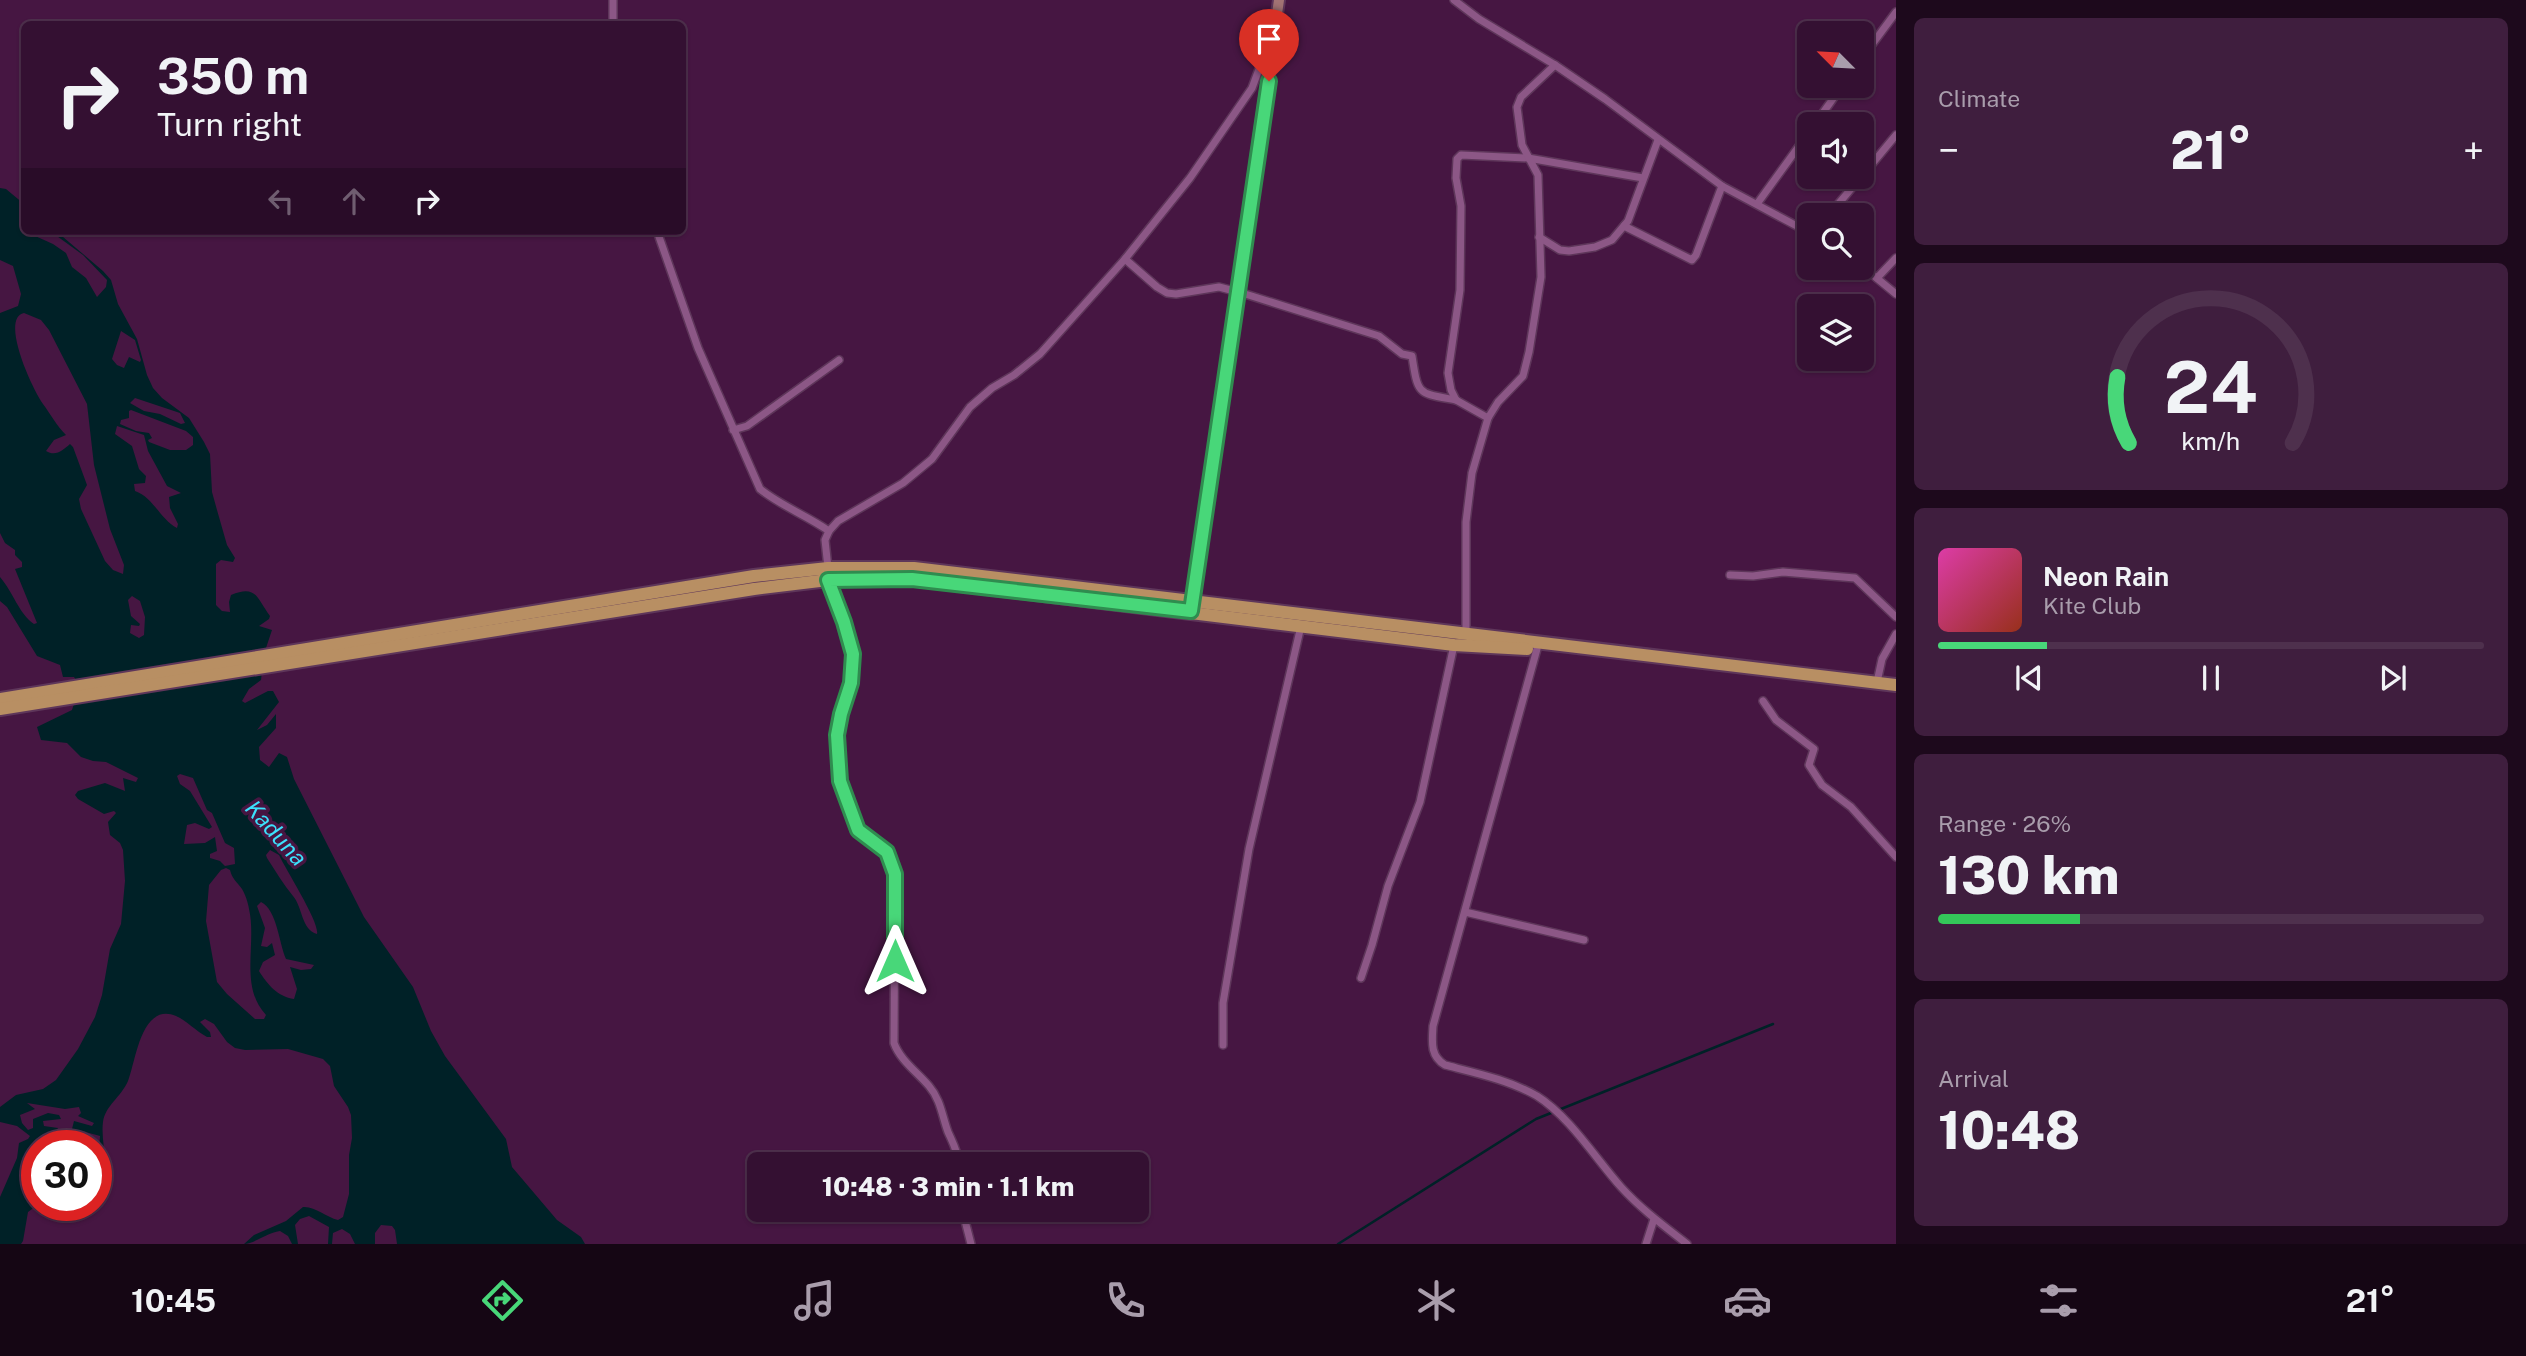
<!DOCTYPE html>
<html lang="en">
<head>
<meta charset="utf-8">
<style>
	body { margin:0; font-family:"Public Sans",sans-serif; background:#3f1e3e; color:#f1f3f6; height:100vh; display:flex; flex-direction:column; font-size:26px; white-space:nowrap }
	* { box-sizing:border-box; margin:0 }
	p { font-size:23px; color:#a99dac }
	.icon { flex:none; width:38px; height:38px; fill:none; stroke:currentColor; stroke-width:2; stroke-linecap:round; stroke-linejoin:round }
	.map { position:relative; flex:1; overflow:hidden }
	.side { display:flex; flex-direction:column; gap:18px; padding:18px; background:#1d091c; width:630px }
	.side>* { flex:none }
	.guide { position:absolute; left:21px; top:21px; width:665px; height:214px; border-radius:10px; box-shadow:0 2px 5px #0004,0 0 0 2px #4e304d; background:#341032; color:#f1f3f6; overflow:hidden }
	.needle { width:46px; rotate:294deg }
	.tools { position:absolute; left:1797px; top:21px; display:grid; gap:14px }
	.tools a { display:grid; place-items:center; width:77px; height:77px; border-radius:10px; background:#341032; box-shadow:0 2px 5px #0004,0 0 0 2px #4e304d; font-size:35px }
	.speed { position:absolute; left:21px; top:1130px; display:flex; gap:14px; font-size:35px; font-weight:700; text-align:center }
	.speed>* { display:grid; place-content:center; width:91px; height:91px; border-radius:50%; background:#341032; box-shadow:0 2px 5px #0004,0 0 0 2px #4e304d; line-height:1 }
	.speed .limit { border:10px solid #d22; background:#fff; color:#111 }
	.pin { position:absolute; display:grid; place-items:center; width:60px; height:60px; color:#fff; margin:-72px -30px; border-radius:50% 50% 50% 0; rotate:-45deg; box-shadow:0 0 7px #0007 }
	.pin .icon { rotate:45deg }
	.me { position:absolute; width:77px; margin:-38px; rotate:0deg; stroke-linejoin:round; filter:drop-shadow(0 0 5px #0008) }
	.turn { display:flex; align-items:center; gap:24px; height:147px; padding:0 21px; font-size:32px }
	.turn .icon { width:91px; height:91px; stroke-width:2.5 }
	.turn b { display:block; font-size:49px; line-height:60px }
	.lanes { display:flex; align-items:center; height:66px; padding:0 21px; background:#0003; justify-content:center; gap:35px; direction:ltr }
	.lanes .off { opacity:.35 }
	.big { font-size:52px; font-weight:800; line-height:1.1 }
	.side .widget { flex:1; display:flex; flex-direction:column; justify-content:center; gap:10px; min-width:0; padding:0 24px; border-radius:10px; background:#3f1e3e }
	.side .dial { align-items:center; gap:0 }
	.dial svg { height:182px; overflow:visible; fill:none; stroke:#4e304d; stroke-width:7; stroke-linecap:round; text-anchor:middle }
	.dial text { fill:#f1f3f6; stroke:none }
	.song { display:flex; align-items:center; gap:21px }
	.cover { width:84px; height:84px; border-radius:10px; background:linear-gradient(135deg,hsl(320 70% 55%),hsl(10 70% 35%)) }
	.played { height:7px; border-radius:4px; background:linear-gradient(90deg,#48d779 20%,#4e304d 20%) }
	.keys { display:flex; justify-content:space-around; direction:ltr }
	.heat { display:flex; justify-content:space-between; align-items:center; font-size:38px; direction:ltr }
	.charge { height:10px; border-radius:5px; background:linear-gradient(90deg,#34c759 26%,#4e304d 0) }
	.trip { position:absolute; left:747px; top:1152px; width:402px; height:70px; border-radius:10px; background:#341032; box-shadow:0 2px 5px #0004,0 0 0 2px #4e304d; font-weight:800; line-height:70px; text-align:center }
	.dock { display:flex; height:112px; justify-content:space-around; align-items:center; background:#150614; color:#a99dac }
	.dock .icon { width:49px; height:49px }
	.dock .on { color:#48d779 }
	.dock b { font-size:32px; color:#f1f3f6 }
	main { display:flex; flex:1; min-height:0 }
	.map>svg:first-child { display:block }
</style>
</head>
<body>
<main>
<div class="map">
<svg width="1896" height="1244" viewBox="0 0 1896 1244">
	<rect width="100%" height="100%" fill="#461642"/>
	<path fill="#002127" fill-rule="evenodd" d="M 0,188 L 6,189 L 24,204 L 22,224 L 24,231 L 53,244 L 66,253 L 72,267 L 86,278 L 97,297 L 106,287 L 107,280 L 83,255 L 50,231 L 56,231 L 103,271 L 111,280 L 118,304 L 137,339 L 147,375 L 153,388 L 162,398 L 189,418 L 204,442 L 210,454 L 212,492 L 217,510 L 227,545 L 235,558 L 233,562 L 221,560 L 216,564 L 216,605 L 222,611 L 230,612 L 229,602 L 231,595 C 257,584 257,599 270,616 L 269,619 L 259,626 L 272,630 L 264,654 L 261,680 L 249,689 L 242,701 L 245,703 L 268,691 L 273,691 L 279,702 L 257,730 L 267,725 L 276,714 L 276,728 L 259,747 L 260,760 L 269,767 L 279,753 L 287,757 L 294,779 L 364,917 L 413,987 L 431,1031 L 445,1056 L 506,1139 L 512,1167 L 557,1220 L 581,1237 L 585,1244 L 397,1244 L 395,1230 L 392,1226 L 381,1225 L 375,1233 L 375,1244 L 355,1244 L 350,1234 L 342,1229 L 333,1233 L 332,1244 L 328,1244 L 329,1227 L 309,1216 L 300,1219 L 295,1225 L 298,1244 L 292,1244 L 288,1236 L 280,1231 C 266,1233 254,1244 244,1244 L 254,1235 L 286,1221 L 303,1207 C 315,1206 326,1217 338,1220 L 343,1217 L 349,1194 L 349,1155 L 352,1138 L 351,1115 L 348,1107 L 334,1086 L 330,1066 L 323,1059 L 288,1049 L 245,1050 L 235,1048 L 227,1042 L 214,1024 L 205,1019 L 200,1022 L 210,1032 L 211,1037 L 207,1037 C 196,1031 187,1021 176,1016 C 141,1002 136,1061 128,1081 C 121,1097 105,1106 103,1122 C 100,1145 113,1170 96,1191 L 100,1136 L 82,1131 L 80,1134 L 83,1139 L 80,1146 L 55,1146 L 62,1132 L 72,1129 L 74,1121 L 92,1126 L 94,1123 L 78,1116 L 81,1113 L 79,1107 L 65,1109 L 27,1103 L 35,1109 L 20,1115 L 22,1123 L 28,1130 L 33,1128 L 33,1119 L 48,1113 L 59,1115 L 61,1119 L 43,1121 L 44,1126 L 58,1128 L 54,1134 C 46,1134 42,1140 40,1146 L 37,1146 L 37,1197 L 31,1196 L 28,1198 L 36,1206 L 28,1212 L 23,1241 L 21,1244 L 0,1244 L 0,1197 L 17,1158 L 19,1143 L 28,1139 L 30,1136 L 17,1126 L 0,1122 L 0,1107 L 16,1095 L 43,1089 L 56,1080 L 78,1049 L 95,1017 L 102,995 L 110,949 L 121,924 L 125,881 L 123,850 L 120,843 L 110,835 L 108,822 L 116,813 L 114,811 L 104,814 L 78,799 L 75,795 L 78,791 L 105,783 L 125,791 L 123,778 L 136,782 L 138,778 L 106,762 L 93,761 L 81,757 L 67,743 L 41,740 L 37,727 L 72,710 C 76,698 82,688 74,677 L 63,677 L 60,665 L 37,656 L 7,607 L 0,601 L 0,577 C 13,592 19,614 34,624 L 37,623 L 15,569 L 22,567 L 22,562 L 15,555 L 15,550 L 5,543 L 0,533 L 0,313 L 18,306 L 21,294 L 13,266 L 0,260 ZM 24,313 L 41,320 L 49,330 L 87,404 L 94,465 L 110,529 L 124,565 L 123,574 L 113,570 L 105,561 L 81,509 L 79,499 L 87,485 L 73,447 L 70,444 C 63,450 56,457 46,451 L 54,440 L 66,435 C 57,426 51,415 43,404 C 31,387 0,318 24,313 ZM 121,331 L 135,340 L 141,360 L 140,362 L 129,357 L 124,368 L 117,365 L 112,359 ZM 135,398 L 180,413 L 185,423 L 181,424 L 160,414 L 144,411 L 130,403 ZM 131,410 L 186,431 L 193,437 L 193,445 L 186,450 L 170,450 L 149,442 L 148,440 L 152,438 L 149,433 L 136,431 L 120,424 L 121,420 L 129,418 L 129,411 ZM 117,426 L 144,435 L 148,451 L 167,486 L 181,493 L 169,497 L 170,508 L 178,524 L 177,528 C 160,519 153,497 135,491 L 134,484 L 145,483 L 146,476 L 139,469 L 132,446 L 115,434 ZM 132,596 L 140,601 L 145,617 L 144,635 L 139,638 L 130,633 L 131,625 L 139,626 L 140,624 L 131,616 L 128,600 ZM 180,774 L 193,778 L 207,810 L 212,813 L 225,843 L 234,848 L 235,864 L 225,866 L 220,861 L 210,858 L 210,854 L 217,851 L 215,837 L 205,843 L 184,844 L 187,825 L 195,823 L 209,829 L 212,827 L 190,791 L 180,784 L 177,776 ZM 270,850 L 279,855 C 286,870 320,923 317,934 C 301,929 303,908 293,896 C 284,885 276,872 267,858 L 266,855 ZM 226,868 L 230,870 C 232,879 237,882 242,889 C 245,894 248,902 249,909 C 257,944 239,986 266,1015 L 264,1019 L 255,1019 L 227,994 L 217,982 L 206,921 L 209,885 L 221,870 ZM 261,902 C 277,910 279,943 286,959 L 314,965 L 311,969 L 301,970 L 290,967 L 297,989 L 294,999 C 278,997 267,984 259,971 L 263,962 L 275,955 L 272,943 L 267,947 L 261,946 L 265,928 L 257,906 Z"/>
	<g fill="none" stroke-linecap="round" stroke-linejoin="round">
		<polyline stroke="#002127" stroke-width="2.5" points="1338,1244 1536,1119 1773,1024"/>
		<defs>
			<g id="minor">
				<polyline points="613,0 613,24"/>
				<polyline points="1454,0 1479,19 1555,65 1605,99 1722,186 1810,233"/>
				<polyline points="1862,58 1896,12"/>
				<polyline points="1815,124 1842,86"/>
				<polyline points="1862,176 1896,135"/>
				<polyline points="1757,204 1810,131"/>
				<polyline points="1829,215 1861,177"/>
				<polyline points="1624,226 1692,260 1696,255 1722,186"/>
				<path d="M 657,231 L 698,348 L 760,489 C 781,506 806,515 829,531"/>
				<polyline points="1539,237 1560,250 1569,251 1595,247 1612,240 1628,221 1658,140"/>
				<path d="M 1125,259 L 1157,287 L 1167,293 L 1176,294 L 1219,287 L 1242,293 L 1379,336 L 1402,354 L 1412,356 C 1418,396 1418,393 1456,400"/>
				<polyline points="1862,266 1896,294"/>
				<polyline points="1877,278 1896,258"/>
				<polyline points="1488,418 1456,400 1451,390 1448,373 1460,290 1461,206 1456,178 1457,159 1461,155 1528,158 1643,178"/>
				<polyline points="733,430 747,426 839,360"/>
				<polyline points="828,568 825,540 829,531 838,521 903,483 932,459 970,407 992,388 1014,375 1040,354 1125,259 1190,178 1252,88 1262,61 1272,55"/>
				<polyline points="1730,575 1753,576 1783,572 1855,578 1896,617"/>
				<path d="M 828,580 L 844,622 L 853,654 L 851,683 L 841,714 L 837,735 L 840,781 L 858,830 L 887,852 L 895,874 L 894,1043 C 900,1060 917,1072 929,1086 C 941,1100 942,1116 948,1132 C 953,1143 958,1152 959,1164"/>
				<polyline points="1466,634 1466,522 1472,473 1488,418 1498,402 1523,376 1529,352 1541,277 1538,175 1522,145 1517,107 1521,97 1555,65"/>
				<path d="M 1537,649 L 1433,1026 C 1432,1042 1430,1056 1445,1065 C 1476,1073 1509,1080 1537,1096 C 1569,1116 1596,1159 1621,1187 C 1641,1209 1664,1226 1687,1244"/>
				<polyline points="1877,682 1882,659 1896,634"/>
				<polyline points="1763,701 1776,720 1814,749 1809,765 1822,785 1851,807 1896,857"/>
				<polyline points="1465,912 1584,940"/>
				<polyline points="1361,978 1372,945 1388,886 1420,802 1454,645"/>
				<polyline points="1223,1045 1223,1003 1249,849 1301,626"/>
				<polyline points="962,1209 971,1244"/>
				<polyline points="1646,1244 1654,1219"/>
			</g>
			<polyline id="secondary" points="1191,609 1279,0"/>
			<g id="primary">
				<polyline points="0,699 754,576 828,568 914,568 1896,685"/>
				<polyline points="0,709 754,589 828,580 912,579 1454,645 1527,649"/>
			</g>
		</defs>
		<use href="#minor" stroke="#5e365a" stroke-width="10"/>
		<use href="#secondary" stroke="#5e365a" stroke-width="14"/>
		<use href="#primary" stroke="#5e365a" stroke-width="16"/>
		<use href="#minor" stroke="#8c5786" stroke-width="7"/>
		<use href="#secondary" stroke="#a27374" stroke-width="10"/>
		<use href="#primary" stroke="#b88f63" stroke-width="12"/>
	</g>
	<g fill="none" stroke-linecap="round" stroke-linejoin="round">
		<defs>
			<polyline id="route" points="895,961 895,874 887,852 858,830 840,781 837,735 841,714 851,683 853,654 844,622 828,580 912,579 1191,611 1269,81"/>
		</defs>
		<use href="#route" stroke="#2f8c4f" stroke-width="18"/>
		<use href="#route" stroke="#48d779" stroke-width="12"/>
	</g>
	<g text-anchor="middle" stroke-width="7" stroke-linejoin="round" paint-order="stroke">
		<g font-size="23" font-style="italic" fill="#3ce1fb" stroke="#461642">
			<text transform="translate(276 833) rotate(48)" y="8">Kaduna</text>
		</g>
	</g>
</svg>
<div class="tools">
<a><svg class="needle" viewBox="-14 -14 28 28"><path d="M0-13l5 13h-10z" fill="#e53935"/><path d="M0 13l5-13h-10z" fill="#a99dac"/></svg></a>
<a><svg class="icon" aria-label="sound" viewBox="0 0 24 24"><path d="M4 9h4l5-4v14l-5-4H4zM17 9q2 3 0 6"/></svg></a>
<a><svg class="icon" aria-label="search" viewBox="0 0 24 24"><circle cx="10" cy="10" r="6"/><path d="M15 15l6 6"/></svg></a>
<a><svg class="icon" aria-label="layers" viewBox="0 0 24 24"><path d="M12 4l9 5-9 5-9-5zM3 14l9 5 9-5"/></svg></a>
</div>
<div class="speed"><div class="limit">30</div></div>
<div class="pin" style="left:1269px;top:81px;background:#d93025"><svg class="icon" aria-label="arrive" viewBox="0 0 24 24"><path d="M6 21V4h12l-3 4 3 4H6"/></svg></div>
<svg class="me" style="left:895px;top:961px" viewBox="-20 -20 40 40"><path d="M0-17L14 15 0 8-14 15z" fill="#48d779" stroke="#fff" stroke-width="4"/></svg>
<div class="trip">10:48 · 3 min · 1.1 km</div>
<div class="guide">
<div class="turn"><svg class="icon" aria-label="right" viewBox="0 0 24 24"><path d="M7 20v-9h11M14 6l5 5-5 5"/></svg><div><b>350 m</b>Turn right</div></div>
<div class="lanes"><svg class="icon off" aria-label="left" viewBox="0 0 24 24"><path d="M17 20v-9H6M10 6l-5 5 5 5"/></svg><svg class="icon off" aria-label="ahead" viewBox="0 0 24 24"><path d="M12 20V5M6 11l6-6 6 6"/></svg><svg class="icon" aria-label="right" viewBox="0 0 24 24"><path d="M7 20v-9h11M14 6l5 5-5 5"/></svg></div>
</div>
</div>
<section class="side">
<div class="widget"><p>Climate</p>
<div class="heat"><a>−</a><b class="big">21°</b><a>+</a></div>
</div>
<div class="widget dial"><svg viewBox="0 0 100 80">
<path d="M14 69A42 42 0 1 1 86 69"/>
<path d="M14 69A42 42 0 0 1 9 40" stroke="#48d779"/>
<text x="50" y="56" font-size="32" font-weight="700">24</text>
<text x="50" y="72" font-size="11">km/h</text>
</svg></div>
<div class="widget">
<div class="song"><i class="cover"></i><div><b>Neon Rain</b><p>Kite Club</p></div></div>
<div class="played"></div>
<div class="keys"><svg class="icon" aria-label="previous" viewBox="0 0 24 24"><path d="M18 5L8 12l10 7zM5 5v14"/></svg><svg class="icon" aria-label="pause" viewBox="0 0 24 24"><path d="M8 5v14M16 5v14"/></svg><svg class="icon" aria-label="next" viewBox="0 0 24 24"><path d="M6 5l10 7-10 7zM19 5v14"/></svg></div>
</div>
<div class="widget"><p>Range · 26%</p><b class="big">130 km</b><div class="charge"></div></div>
<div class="widget"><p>Arrival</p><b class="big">10:48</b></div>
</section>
</main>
<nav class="dock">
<b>10:45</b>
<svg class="icon on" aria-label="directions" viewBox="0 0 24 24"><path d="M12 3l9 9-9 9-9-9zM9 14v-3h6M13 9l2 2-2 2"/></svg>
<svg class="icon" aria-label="music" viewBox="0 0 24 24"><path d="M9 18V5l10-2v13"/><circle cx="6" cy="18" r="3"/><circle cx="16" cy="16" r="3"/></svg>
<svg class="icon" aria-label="phone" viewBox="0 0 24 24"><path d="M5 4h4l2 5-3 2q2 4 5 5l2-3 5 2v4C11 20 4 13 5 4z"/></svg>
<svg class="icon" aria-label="climate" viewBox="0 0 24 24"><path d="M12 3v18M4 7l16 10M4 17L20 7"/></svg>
<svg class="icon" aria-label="car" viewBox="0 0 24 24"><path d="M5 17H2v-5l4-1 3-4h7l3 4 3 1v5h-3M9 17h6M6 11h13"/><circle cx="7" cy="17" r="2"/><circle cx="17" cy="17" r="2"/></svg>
<svg class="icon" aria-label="filters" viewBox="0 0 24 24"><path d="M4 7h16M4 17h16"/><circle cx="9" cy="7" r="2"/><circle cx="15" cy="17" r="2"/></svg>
<b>21°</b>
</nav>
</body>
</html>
